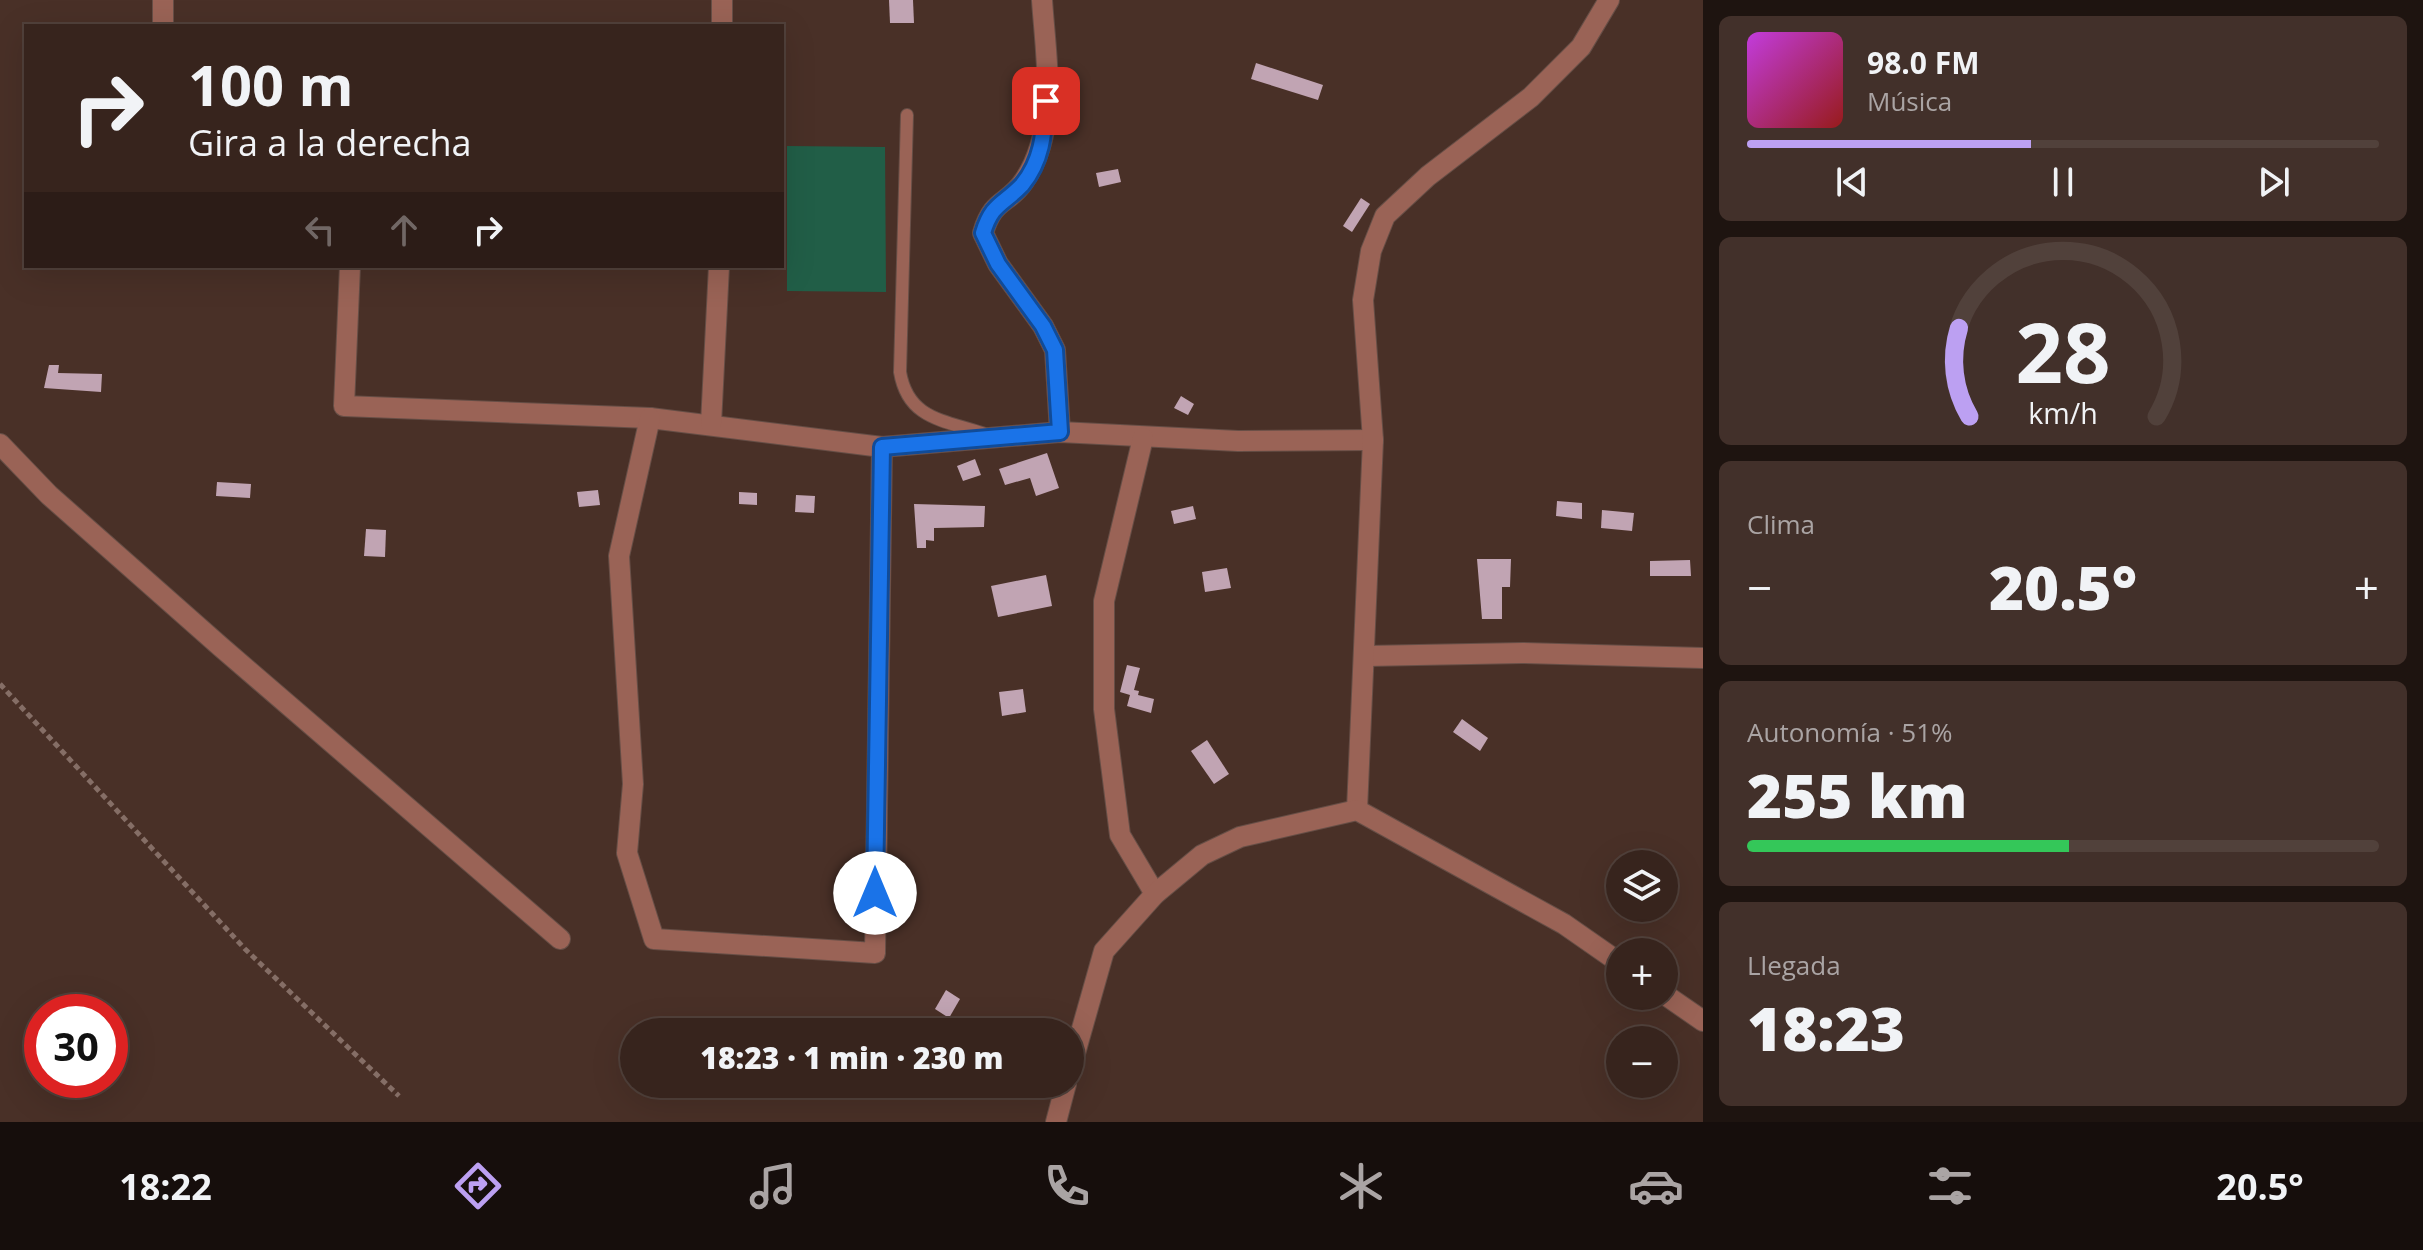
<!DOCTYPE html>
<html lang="es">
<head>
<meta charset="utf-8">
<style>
	body { margin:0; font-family:"Open Sans",sans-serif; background:#42302a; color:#f1f3f6; height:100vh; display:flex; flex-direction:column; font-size:30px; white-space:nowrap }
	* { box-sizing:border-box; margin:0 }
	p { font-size:26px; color:#aaa4a4 }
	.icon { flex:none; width:44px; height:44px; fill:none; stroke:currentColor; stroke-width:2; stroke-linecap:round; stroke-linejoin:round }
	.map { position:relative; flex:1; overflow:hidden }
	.sheet { display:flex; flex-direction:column; gap:16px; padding:16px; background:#1e1410; width:720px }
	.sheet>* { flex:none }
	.hud { position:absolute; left:24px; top:24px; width:760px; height:244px; border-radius:0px; box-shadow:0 8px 32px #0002,0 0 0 2px #51413b; background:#37241d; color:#f1f3f6; overflow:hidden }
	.fabs { position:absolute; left:1606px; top:850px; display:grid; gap:16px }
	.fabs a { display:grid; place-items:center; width:72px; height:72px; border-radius:50%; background:#37241d; box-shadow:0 8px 32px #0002,0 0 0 2px #51413b; font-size:40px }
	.speed { position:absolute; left:24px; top:994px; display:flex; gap:16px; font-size:40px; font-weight:700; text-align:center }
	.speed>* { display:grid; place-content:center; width:104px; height:104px; border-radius:50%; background:#37241d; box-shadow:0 8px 32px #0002,0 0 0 2px #51413b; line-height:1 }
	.speed .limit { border:12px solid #d22; background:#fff; color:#111 }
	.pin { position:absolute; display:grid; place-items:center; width:68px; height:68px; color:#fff; margin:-34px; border-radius:16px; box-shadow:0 4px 12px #0006 }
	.me { position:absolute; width:88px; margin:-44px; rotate:0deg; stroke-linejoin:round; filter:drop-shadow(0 0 6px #0008) }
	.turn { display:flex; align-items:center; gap:28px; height:168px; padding:0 32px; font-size:36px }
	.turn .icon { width:104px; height:104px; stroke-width:2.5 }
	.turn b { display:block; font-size:56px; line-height:68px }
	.lanes { display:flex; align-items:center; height:76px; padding:0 32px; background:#0003; justify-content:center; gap:40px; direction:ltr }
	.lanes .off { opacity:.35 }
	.big { font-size:60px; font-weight:800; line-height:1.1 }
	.sheet .widget { flex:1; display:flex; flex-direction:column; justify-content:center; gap:12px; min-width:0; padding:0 28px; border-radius:12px; background:#42302a }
	.sheet .dial { align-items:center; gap:0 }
	.dial svg { height:208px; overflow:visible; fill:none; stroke:#51413b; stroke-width:7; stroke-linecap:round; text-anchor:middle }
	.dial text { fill:#f1f3f6; stroke:none }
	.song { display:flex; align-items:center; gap:24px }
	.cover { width:96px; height:96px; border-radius:12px; background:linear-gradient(135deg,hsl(290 70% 55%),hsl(0 70% 35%)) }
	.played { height:8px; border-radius:4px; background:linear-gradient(90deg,#bca0f2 45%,#51413b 45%) }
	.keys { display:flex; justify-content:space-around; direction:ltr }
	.heat { display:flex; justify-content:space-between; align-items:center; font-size:44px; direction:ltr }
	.charge { height:12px; border-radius:6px; background:linear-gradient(90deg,#34c759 51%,#51413b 0) }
	.trip { position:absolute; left:620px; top:1018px; width:464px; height:80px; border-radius:40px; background:#37241d; box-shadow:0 8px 32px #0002,0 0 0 2px #51413b; font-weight:800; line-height:80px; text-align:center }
	.tab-bar { display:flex; height:128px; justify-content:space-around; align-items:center; background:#160e0c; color:#aaa4a4 }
	.tab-bar .icon { width:56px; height:56px }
	.tab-bar .current { color:#bca0f2 }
	.tab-bar b { font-size:36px; color:#f1f3f6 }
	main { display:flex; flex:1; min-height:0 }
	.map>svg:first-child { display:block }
</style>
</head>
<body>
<main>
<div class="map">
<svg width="1703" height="1122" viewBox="0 0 1703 1122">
	<rect width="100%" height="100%" fill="#493027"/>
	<polygon fill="#215e47" points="787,146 885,147 886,292 787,291"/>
	<g fill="#c1a4b3">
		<polygon points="889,0 913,0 914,23 890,23"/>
		<polygon points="1256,63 1323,85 1318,100 1251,79"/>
		<polygon points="1118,169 1121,182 1099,187 1096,173"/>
		<polygon points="1361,198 1370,204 1352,232 1343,226"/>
		<polygon points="49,365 59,365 58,373 102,374 101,392 44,388"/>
		<polygon points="1181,396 1194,404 1188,415 1174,408"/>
		<polygon points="1047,453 1059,488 1036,496 1030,478 1005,485 999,469"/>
		<polygon points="975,459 981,475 963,481 957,466"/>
		<polygon points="217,482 251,484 250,498 216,496"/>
		<polygon points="598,490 600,505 579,507 577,492"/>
		<polygon points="739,492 757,493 757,505 739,504"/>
		<polygon points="796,495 815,496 814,513 795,512"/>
		<polygon points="1557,501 1582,503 1582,519 1556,516"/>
		<polygon points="914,504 985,506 984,527 934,528 934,541 926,540 926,548 917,548"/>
		<polygon points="1193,506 1196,519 1174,524 1171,511"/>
		<polygon points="1602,510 1634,513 1632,531 1601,528"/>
		<polygon points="366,529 386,530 385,557 364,556"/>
		<polygon points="1477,559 1511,559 1510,587 1502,587 1502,619 1482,619"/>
		<polygon points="1690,560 1691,576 1650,576 1650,561"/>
		<polygon points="1227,568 1231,588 1205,592 1202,572"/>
		<polygon points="1046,575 1052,606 998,617 991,586"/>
		<polygon points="1127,665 1140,668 1134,690 1139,691 1138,695 1154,699 1151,713 1127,706 1130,695 1120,692"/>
		<polygon points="1023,689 1026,712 1002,716 999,692"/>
		<polygon points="1462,719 1488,738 1480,751 1453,732"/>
		<polygon points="1207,740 1229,774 1214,784 1191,751"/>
		<polygon points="946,990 960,999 949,1018 935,1009"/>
	</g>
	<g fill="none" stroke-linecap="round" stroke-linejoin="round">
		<defs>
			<path id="service" d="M 907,115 L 900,372 C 908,420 945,420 985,434"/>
			<g id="minor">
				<polyline points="722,0 722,26"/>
				<path d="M 1042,0 C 1046,60 1059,129 1024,181 C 1008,205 993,198 983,233 L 998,264 L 1043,326 L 1055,350 L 1060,432"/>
				<polyline points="163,25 163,0"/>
				<polyline points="350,266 344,406 650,418 882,447 1060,432 1238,441 1373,440"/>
				<polyline points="650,418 619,556 633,784 627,853 654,939 875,953 882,447"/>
				<polyline points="711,424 719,266"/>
				<polyline points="1143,438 1104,601 1104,709 1120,835 1155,894"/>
				<polyline points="0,444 49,495 221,647 560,939"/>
				<polyline points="1366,656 1522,653 1703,658"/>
				<polyline points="1357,810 1373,440 1363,300 1371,251 1385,216 1428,176 1531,97 1581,47 1609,0"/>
				<polyline points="1664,994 1703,1021"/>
				<polyline points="1070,1071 1104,951 1155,894 1202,855 1240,837 1357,810 1564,924 1620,963"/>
				<polyline points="1056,1122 1066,1084"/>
			</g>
		</defs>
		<use href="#service" stroke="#664e46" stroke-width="14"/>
		<use href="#minor" stroke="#664e46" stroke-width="22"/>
		<polyline stroke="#856e66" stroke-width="5" stroke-dasharray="6 4" stroke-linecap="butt" points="0,684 245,949 399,1096"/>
		<use href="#service" stroke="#9a6356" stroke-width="12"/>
		<use href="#minor" stroke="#9a6356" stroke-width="20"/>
	</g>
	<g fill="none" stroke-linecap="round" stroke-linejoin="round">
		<defs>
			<path id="route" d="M 875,893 L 882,447 L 1060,432 L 1055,350 L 1043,326 L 998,264 L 983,233 C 992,203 1003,205 1022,185 C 1043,160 1044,131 1046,101"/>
		</defs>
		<use href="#route" stroke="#114b97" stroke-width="20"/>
		<use href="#route" stroke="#1a73e8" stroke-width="14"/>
	</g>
</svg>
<div class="fabs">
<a><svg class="icon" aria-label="layers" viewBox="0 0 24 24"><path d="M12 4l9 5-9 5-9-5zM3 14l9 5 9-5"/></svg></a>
<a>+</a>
<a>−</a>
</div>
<div class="speed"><div class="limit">30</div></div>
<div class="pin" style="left:1046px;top:101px;background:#d93025"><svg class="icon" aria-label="arrive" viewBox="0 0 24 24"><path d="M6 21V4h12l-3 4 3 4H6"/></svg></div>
<svg class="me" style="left:875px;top:893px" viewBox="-20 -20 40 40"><circle r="19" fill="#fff"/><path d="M0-13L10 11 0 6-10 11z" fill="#1a73e8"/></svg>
<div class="trip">18:23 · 1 min · 230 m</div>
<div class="hud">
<div class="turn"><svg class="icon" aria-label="right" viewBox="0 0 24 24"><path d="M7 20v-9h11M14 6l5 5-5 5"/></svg><div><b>100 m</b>Gira a la derecha</div></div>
<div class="lanes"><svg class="icon off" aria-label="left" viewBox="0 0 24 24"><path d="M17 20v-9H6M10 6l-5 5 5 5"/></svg><svg class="icon off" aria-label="ahead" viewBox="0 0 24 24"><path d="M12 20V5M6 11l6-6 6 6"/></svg><svg class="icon" aria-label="right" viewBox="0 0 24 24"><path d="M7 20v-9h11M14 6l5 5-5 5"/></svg></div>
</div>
</div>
<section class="sheet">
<div class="widget">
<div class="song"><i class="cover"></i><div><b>98.0 FM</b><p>Música</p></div></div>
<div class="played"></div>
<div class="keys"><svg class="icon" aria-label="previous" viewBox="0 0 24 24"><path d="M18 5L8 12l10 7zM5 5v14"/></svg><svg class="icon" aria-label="pause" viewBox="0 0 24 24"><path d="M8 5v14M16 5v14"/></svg><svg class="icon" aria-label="next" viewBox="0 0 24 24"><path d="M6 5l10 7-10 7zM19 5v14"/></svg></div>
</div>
<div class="widget dial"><svg viewBox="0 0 100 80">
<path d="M14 69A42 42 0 1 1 86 69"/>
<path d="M14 69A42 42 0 0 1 10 35" stroke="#bca0f2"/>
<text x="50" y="56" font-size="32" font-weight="700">28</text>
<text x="50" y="72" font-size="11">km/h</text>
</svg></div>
<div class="widget"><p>Clima</p>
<div class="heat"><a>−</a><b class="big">20.5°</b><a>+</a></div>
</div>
<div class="widget"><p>Autonomía · 51%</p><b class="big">255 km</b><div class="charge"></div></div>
<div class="widget"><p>Llegada</p><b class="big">18:23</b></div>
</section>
</main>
<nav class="tab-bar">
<b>18:22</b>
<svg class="icon current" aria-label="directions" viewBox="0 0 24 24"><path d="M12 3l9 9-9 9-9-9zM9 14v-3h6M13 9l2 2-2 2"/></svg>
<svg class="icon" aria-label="music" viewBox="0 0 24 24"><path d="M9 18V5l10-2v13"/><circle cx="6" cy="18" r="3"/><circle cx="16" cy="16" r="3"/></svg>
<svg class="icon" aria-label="phone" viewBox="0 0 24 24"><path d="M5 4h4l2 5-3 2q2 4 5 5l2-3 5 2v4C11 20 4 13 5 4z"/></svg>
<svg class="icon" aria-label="climate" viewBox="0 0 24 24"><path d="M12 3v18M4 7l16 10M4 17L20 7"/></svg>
<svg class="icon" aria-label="car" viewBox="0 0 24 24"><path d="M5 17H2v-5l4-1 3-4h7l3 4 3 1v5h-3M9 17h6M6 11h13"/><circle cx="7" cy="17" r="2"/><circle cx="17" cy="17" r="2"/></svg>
<svg class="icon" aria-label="filters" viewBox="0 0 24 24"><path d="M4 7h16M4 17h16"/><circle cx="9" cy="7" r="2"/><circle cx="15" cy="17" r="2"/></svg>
<b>20.5°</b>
</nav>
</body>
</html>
